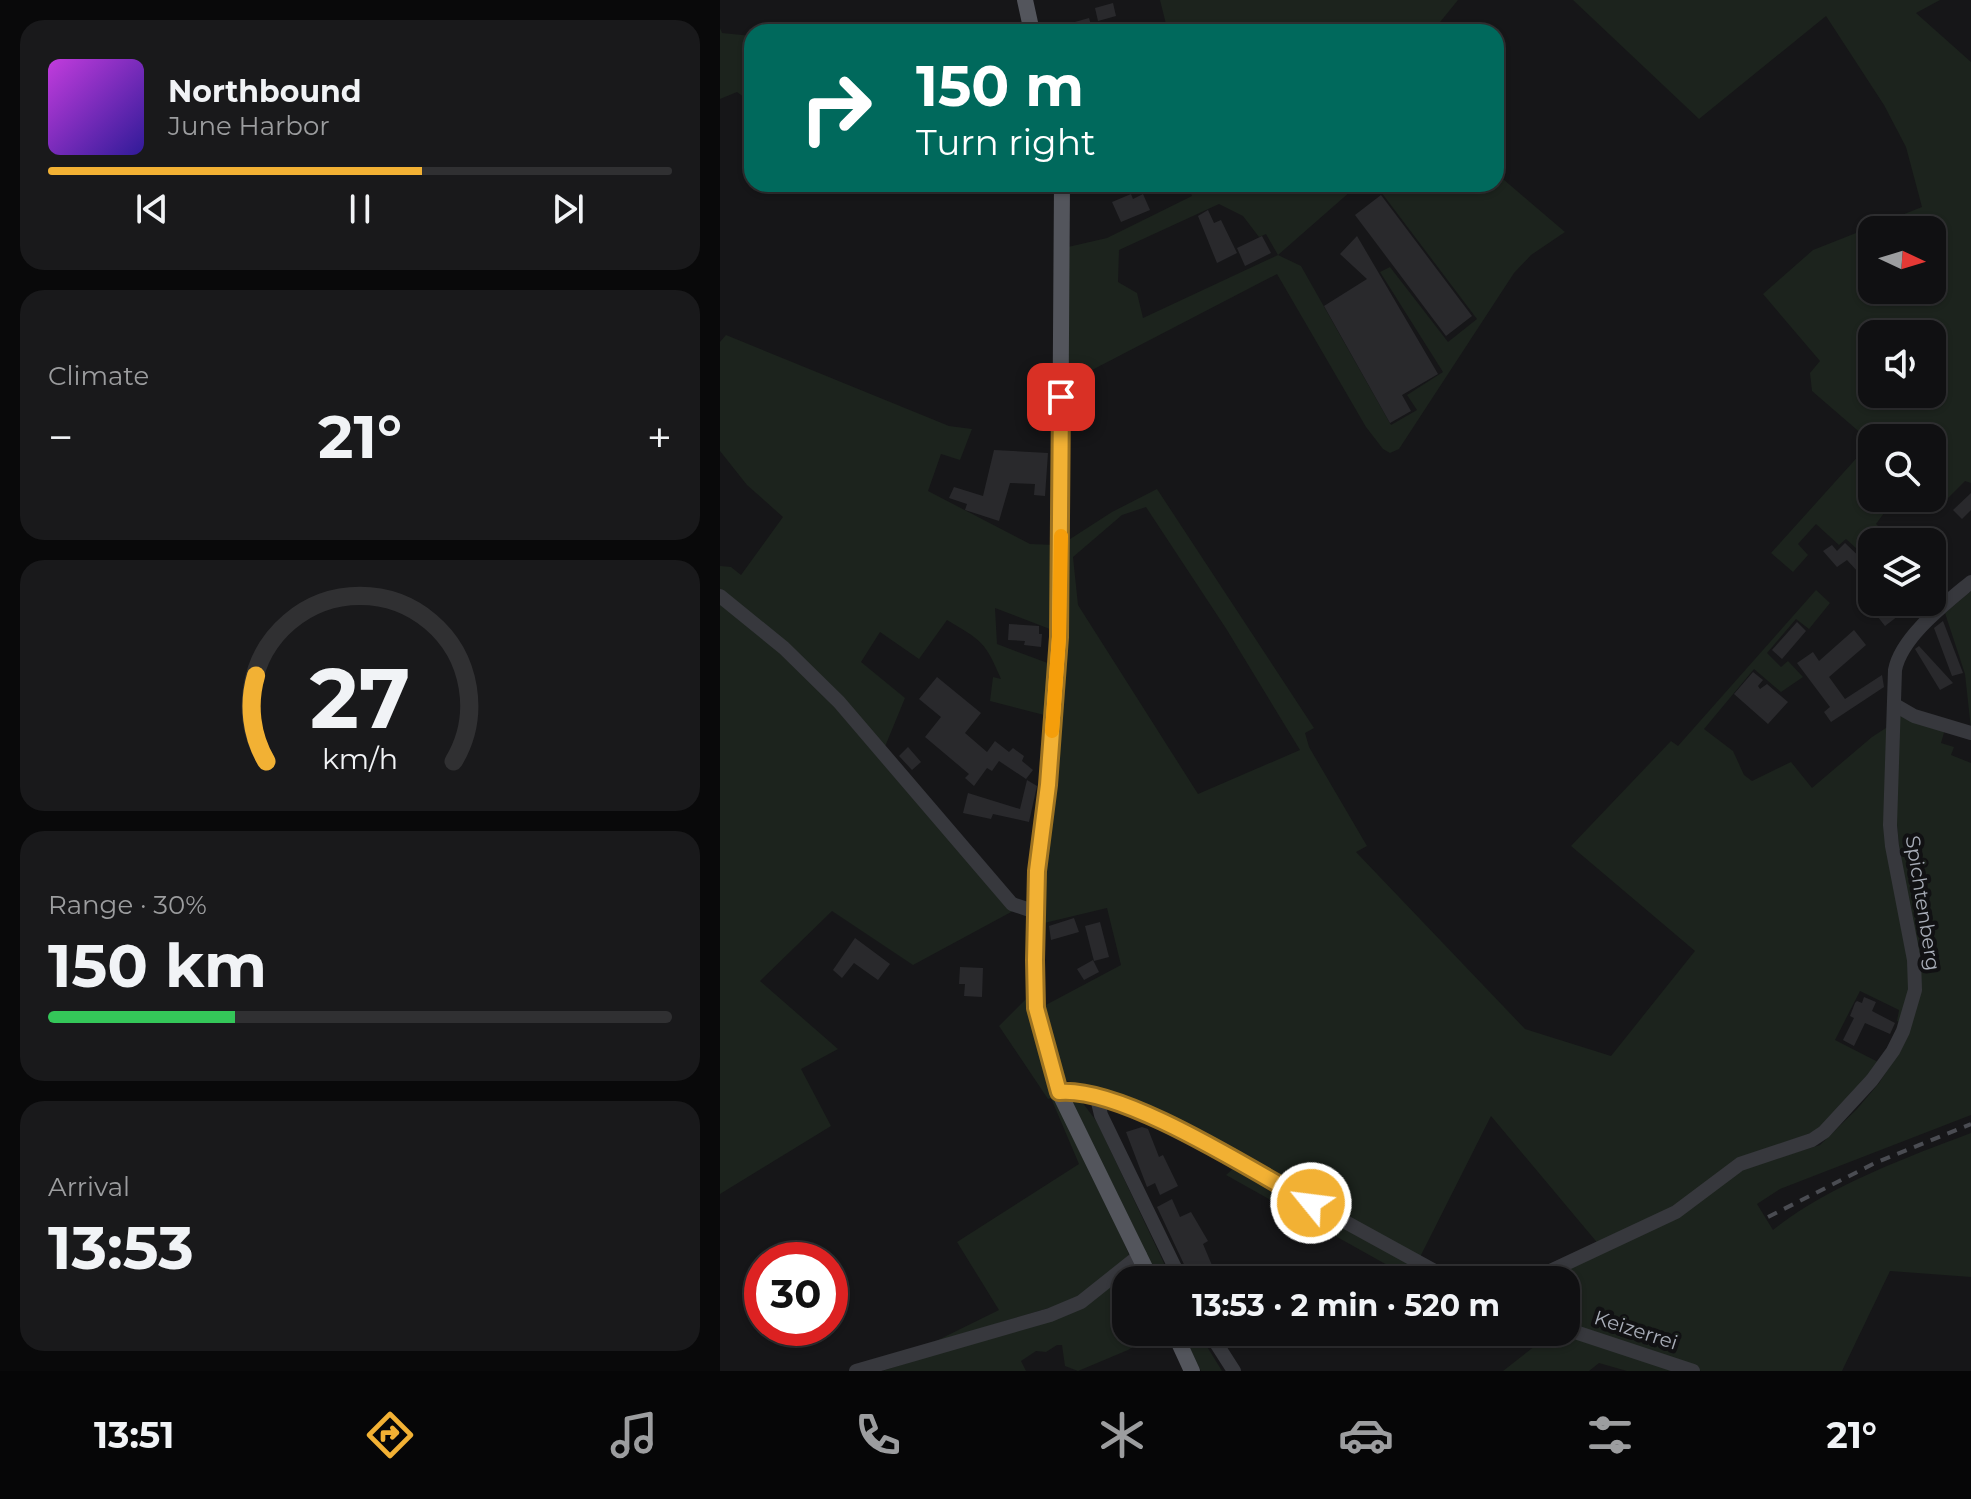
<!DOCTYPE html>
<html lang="en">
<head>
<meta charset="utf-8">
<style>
	body { margin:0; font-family:Montserrat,sans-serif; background:#19191b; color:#f1f3f6; height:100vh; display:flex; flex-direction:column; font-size:30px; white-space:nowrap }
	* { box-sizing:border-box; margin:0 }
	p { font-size:26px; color:#9c9d9f }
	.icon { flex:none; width:44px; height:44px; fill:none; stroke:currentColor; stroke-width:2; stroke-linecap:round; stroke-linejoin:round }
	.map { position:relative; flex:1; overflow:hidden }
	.details { display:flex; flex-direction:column; gap:20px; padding:20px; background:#09090a; width:720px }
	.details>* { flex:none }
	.banner { position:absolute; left:24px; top:24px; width:760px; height:168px; border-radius:24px; box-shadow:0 2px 6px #0004,0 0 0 2px #303032; background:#00695c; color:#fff; overflow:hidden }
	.needle { width:52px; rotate:94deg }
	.fabs { position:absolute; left:1138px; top:216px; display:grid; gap:16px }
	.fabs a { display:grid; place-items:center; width:88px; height:88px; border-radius:16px; background:#101012; box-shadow:0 2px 6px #0004,0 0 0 2px #303032; font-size:40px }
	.speed { position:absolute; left:24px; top:1242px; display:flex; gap:16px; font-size:40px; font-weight:700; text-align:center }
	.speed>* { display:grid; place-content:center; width:104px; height:104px; border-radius:50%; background:#101012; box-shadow:0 2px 6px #0004,0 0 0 2px #303032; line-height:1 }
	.speed .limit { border:12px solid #d22; background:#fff; color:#111 }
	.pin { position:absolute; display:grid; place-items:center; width:68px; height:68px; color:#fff; margin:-34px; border-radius:16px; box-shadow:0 4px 12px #0006 }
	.me { position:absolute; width:88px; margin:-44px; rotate:299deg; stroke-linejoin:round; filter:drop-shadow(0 0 6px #0008) }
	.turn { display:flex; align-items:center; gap:28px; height:168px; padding:0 40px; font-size:36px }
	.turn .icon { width:104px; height:104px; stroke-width:2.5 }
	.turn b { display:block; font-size:56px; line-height:68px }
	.big { font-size:60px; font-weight:700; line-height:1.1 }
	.details .tile { flex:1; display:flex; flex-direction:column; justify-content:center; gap:12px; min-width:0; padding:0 28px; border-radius:24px; background:#19191b }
	.details .dial { align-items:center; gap:0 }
	.dial svg { height:208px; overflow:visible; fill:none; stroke:#303032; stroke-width:7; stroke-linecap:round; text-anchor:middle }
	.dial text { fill:#f1f3f6; stroke:none }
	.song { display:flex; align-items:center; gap:24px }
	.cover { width:96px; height:96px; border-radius:12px; background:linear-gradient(135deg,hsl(290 70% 55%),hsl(250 70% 35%)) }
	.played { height:8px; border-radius:4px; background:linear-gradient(90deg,#f2b134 60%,#303032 60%) }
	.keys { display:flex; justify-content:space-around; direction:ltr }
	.heat { display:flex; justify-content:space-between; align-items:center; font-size:44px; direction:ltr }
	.charge { height:12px; border-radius:6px; background:linear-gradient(90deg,#34c759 30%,#303032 0) }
	.trip { position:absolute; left:392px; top:1266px; width:468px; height:80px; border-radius:24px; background:#101012; box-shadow:0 2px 6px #0004,0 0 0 2px #303032; font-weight:700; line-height:80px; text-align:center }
	.menu { display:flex; height:128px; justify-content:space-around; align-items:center; background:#060607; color:#9c9d9f }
	.menu .icon { width:56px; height:56px }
	.menu .selected { color:#f2b134 }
	.menu b { font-size:36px; color:#f1f3f6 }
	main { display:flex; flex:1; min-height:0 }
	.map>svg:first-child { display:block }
</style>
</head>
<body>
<main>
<section class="details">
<div class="tile">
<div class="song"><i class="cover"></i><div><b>Northbound</b><p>June Harbor</p></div></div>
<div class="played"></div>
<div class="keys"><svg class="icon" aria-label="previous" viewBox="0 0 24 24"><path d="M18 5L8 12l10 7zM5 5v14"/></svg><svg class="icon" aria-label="pause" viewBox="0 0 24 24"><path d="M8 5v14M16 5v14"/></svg><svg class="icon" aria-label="next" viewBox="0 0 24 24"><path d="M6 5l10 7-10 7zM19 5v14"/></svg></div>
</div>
<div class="tile"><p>Climate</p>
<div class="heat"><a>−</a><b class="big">21°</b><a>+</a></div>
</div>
<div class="tile dial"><svg viewBox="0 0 100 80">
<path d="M14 69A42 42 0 1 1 86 69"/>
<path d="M14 69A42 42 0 0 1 10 36" stroke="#f2b134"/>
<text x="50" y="56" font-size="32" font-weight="700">27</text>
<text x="50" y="72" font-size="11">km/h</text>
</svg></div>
<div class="tile"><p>Range · 30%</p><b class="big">150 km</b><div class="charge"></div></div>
<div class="tile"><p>Arrival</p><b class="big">13:53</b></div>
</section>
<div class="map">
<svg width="1251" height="1371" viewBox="0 0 1251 1371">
	<rect width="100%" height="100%" fill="#161618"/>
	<g fill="#1c231d" fill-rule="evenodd">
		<polygon points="440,0 738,0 712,32 448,32"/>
		<path d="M 853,0 L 1220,0 L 1196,13 L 1251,62 L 1251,483 L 1245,481 L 1224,502 L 1212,490 L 1212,438 L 1152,438 L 1152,498 L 1175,498 L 1156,524 L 1174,542 L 1152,542 L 1152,551 L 1143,543 L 1137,549 L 1126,539 L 1119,545 L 1096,524 L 1078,544 L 1088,555 L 1073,572 L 1051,553 L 1151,442 L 1092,391 L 1090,373 L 1100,361 L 1043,294 L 1093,250 L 1202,207 L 1186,147 L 1164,105 L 1106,16 L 979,119 ZM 1152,230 L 1212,230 L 1212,290 L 1152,290 ZM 1152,334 L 1212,334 L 1212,394 L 1152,394 Z"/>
		<polygon points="0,28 2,33 32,36 32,103 17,92 0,99"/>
		<path d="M 776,173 L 845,232 L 811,255 L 794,273 L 679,449 L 670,453 L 663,449 L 646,427 L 557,274 L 347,383 L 348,247 L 387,238 L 472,196 L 468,184 L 639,184 L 558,255 L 581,266 L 671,425 L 697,410 L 687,395 L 723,372 L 660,272 L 670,267 L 728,342 L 757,319 L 655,184 L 776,184 ZM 499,204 L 523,216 L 539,237 L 546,234 L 558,255 L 423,318 L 417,293 L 398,282 L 399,250 Z"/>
		<path d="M 6,335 L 229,426 L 252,429 L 240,460 L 221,454 L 208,491 L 310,544 L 335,545 L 335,631 L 275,608 L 277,644 L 333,665 L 328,716 L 270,701 L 273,677 L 281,679 C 265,641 262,641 227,620 L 199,659 L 160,632 L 141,662 L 185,698 L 164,749 L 0,593 L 0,566 L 11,567 L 21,575 L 63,517 L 27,485 L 0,451 L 0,342 Z"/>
		<path d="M 437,489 L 594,728 L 585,733 L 589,747 L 647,846 L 636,852 L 805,1029 L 891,1056 L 975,951 L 851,846 L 951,741 L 958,746 L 1096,590 L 1110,603 L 1089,629 L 1076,619 L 1047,653 L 1061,667 L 1068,661 L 1083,677 L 1061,692 L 1034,669 L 984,729 L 1013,751 L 1024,775 L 1032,781 L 1071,762 L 1092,788 L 1152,737 L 1169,726 L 1165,812 L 1190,969 L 1190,988 L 1182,1023 L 1177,1021 L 1179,1010 L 1140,991 L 1115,1040 L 1160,1063 L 1101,1129 L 1053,1147 L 973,1196 L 880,1246 L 771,1116 L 700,1257 L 420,1107 L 340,1078 L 322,1007 L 401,965 L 387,908 L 320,924 L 347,541 L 392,512 ZM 426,507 L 507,630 L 580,750 L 478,794 L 358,605 L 353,557 L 402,515 Z"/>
		<polygon points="1251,591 1251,729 1245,674 1225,613"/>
		<polygon points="0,603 29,623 97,687 293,911 193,965 112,911 40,981 118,1049 81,1069 111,1126 0,1194"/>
		<path d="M 1179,715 L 1225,729 L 1221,743 L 1234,747 L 1231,755 L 1251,763 L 1251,1115 L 1060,1189 L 1037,1204 L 1053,1230 C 1106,1187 1187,1157 1251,1133 L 1251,1277 L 1170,1271 L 1122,1371 L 981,1371 L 846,1324 L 846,1280 L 821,1280 L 1025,1168 L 1100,1145 L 1137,1109 L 1159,1083 L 1176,1057 L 1195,1009 L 1176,814 Z"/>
		<polygon points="309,996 320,1052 331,1083 409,1254 399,1271 404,1277 419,1267 423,1280 406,1280 406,1332 436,1332 408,1350 358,1371 345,1366 342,1345 337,1345 326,1352 316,1351 301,1361 306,1371 162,1371 267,1337 359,1299 212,1343 279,1310 237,1242 359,1164 331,1098 328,1099 279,1026"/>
		<polygon points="359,1098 377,1122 452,1280 438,1280 411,1221 352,1105 353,1099"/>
		<polygon points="516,1166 726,1280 694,1280 506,1175"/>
		<polygon points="462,1332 478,1332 502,1371 481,1371"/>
		<polygon points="795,1332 844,1332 964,1371 907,1371 879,1363 869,1371 783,1371 820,1342"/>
	</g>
	<g fill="#29292c">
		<polygon points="393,3 396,16 378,21 375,8"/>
		<polygon points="369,18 373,32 330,32 330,29"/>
		<polygon points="411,194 413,199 423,194 430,210 401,222 392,202"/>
		<polygon points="661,195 752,316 726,336 635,215"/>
		<polygon points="488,210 494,223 501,220 517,253 497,263 478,216"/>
		<polygon points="542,236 551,253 525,266 517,248"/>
		<polygon points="637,236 718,374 682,395 691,411 670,423 604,306 647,279 620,254"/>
		<polygon points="274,450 328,453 325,496 314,495 315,484 290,483 279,521 245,510 247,504 229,498 234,487 263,496"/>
		<polygon points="1251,493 1251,510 1242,519 1233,510"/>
		<polygon points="1125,543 1149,566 1152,563 1152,587 1127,560 1117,567 1103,551 1112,545 1117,551"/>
		<polygon points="1146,602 1177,602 1172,608 1178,616 1165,626"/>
		<polygon points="1223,621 1243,673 1232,676 1214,628"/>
		<polygon points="1077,622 1086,631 1062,659 1052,650"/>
		<polygon points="289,624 319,626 319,634 322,634 321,647 304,645 305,641 288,640"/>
		<polygon points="1134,630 1146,645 1109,677 1125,699 1162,675 1164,687 1111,722 1104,712 1110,707 1077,663 1093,652 1099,661"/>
		<polygon points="1199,646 1233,683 1220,690 1195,649"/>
		<polygon points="1033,672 1043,680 1038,686 1040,689 1047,684 1068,702 1048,724 1014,694"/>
		<polygon points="217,677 261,713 245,733 267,752 275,741 289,752 293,748 304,756 302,761 313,770 306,779 279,761 272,771 267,768 254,786 245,778 249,774 205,737 221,717 199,699"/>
		<polygon points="188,747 201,762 192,770 179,756"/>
		<polygon points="307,780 317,786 309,822 273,814 271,819 243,813 248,793 300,809"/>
		<polygon points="354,918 359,932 331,940 329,926"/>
		<polygon points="380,922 389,957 374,961 365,926"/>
		<polygon points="135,938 170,964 158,980 134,963 122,978 113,970"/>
		<polygon points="373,960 379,972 364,980 357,969"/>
		<polygon points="240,967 263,968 262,997 244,996 245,984 239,984"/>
		<polygon points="1144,997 1156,1002 1152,1011 1175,1023 1170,1034 1145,1023 1134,1046 1123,1040 1134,1018 1130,1016 1135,1003 1137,1001 1142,1003"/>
		<polygon points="422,1127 428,1129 439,1157 443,1155 458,1186 440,1195 435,1183 427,1187 406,1132"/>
		<polygon points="452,1199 460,1217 471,1212 488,1241 483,1244 494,1270 470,1277 437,1207"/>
	</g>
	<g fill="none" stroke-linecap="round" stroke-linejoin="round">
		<g stroke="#37383d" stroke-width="14">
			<polyline points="0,596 64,648 119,702 292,904 307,909 316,910"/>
			<polyline points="1175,705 1194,716 1251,733"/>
			<polyline points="339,1092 357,1091 436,1118 731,1280"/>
			<polyline points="377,1098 381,1115 461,1280"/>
			<path d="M 811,1280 L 956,1212 L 1020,1164 L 1092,1140 L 1104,1132 L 1152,1080 L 1173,1051 L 1183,1031 L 1195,990 L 1194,960 L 1172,846 L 1170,825 L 1175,670 C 1181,637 1226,603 1251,582"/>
			<polyline points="846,1329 973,1371"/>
			<polyline points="489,1332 514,1371"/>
			<polyline points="136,1371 330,1315 361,1302 420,1255"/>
		</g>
		<g stroke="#53555c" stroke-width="16">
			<polyline points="305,0 312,32"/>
			<polyline points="342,184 339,637 328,785 317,871 316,1008 339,1092 431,1280"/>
			<polyline points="454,1332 472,1371"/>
		</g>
		<polyline stroke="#4a4c52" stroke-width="4" stroke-dasharray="10 8" stroke-linecap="butt" points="1048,1217 1155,1163 1251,1124"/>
	</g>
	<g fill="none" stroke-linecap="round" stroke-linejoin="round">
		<defs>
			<path id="route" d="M 341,397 L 339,637 L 328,785 L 317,871 L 315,960 L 316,1008 L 339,1092 C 402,1086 533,1171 591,1203"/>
		</defs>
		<use href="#route" stroke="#9d7322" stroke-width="20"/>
		<use href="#route" stroke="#f2b134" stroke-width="14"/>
		<polyline stroke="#f59e0b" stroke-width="14" points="332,731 339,637 341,536"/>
	</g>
	<g text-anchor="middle" stroke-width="8" stroke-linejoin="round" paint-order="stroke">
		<g font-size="20" fill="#a8adb8" stroke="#111113">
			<text transform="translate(1203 903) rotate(81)" y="7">Spichtenberg</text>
			<text transform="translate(916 1330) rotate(18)" y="7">Keizerrei</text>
		</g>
	</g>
</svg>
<div class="fabs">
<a><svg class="needle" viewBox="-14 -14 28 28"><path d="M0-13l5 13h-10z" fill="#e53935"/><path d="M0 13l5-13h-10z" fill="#9c9d9f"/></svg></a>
<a><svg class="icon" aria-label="sound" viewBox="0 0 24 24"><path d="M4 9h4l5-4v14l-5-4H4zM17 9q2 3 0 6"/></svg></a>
<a><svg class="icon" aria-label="search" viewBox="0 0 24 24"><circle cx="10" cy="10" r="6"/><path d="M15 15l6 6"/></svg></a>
<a><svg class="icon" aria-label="layers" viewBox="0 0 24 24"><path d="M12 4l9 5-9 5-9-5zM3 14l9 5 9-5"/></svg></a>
</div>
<div class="speed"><div class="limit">30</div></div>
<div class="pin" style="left:341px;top:397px;background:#d93025"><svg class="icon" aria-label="arrive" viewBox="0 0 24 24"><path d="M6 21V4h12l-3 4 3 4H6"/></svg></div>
<svg class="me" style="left:591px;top:1203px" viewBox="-20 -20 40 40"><circle r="17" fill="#f2b134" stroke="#fff" stroke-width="3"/><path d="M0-11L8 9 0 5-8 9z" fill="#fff"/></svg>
<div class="trip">13:53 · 2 min · 520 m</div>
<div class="banner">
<div class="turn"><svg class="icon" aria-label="right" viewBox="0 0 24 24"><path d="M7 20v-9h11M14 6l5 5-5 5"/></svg><div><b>150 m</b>Turn right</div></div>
</div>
</div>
</main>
<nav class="menu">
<b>13:51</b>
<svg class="icon selected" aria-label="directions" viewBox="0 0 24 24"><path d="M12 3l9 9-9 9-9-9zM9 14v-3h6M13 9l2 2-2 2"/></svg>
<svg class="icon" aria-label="music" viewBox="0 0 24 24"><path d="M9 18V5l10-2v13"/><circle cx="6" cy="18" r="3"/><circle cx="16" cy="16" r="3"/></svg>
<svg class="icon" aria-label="phone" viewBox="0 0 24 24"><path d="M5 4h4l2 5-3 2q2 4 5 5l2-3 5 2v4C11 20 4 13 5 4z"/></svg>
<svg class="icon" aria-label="climate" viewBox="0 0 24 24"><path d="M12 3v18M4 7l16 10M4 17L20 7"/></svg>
<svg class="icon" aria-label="car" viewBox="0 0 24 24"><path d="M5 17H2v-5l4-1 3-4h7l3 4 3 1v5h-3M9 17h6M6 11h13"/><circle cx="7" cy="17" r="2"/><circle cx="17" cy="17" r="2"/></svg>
<svg class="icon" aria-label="filters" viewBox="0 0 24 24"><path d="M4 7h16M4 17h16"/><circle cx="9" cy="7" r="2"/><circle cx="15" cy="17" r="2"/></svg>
<b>21°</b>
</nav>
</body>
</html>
